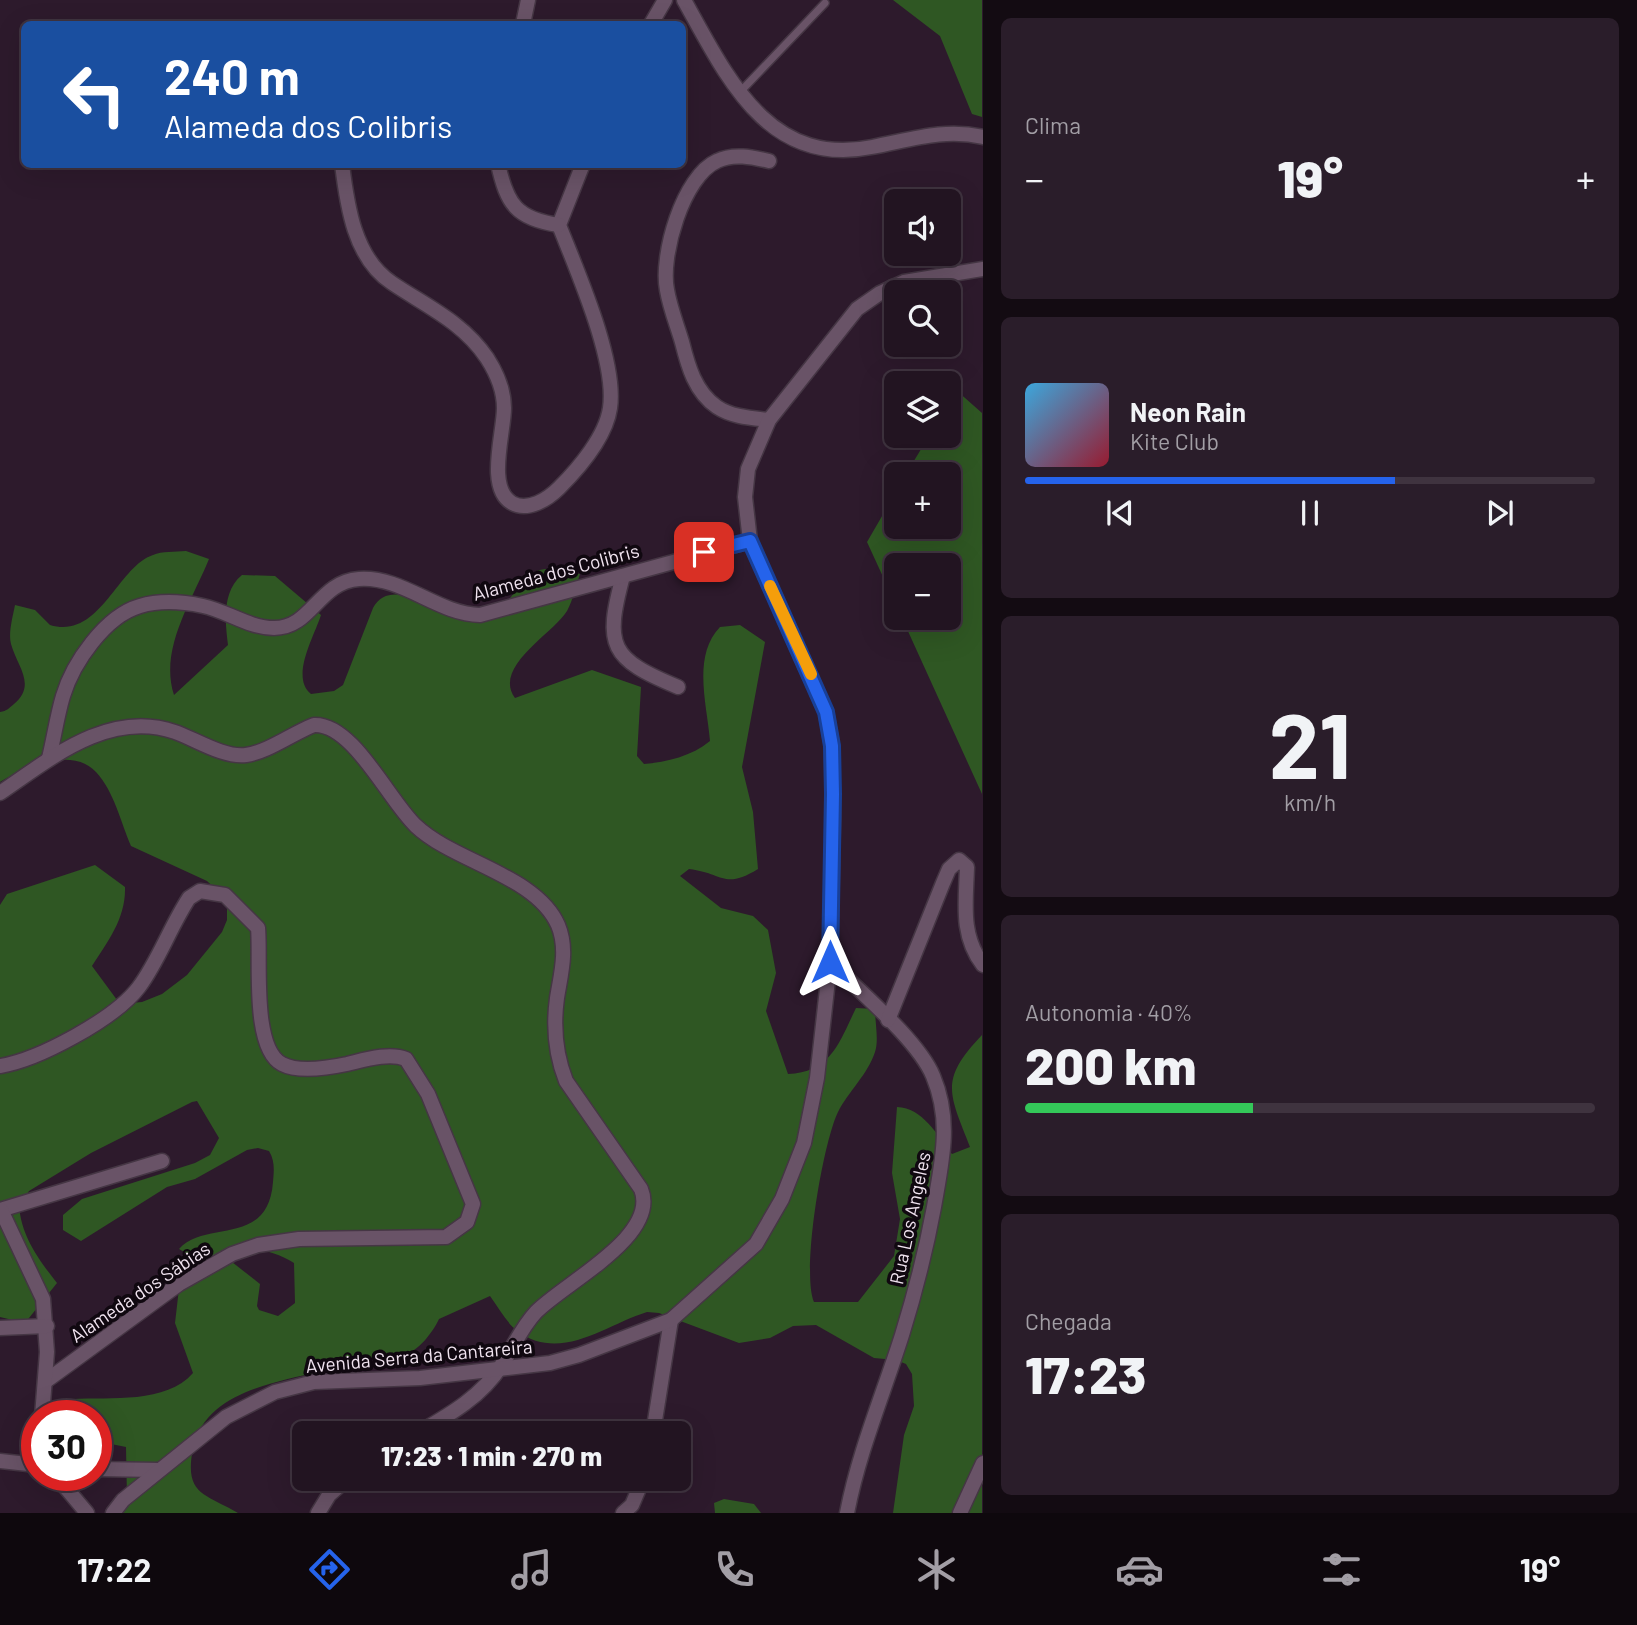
<!DOCTYPE html>
<html lang="pt">
<head>
<meta charset="utf-8">
<style>
	body { margin:0; font-family:Barlow,sans-serif; background:#2a1d2a; color:#f1f3f6; height:100vh; display:flex; flex-direction:column; font-size:26px; white-space:nowrap }
	* { box-sizing:border-box; margin:0 }
	p { font-size:23px; color:#a29ea5 }
	.icon { flex:none; width:38px; height:38px; fill:none; stroke:currentColor; stroke-width:2; stroke-linecap:round; stroke-linejoin:round }
	.map { position:relative; flex:1; overflow:hidden }
	.panel { display:flex; flex-direction:column; gap:18px; padding:18px; background:#130b12; width:654px }
	.panel>* { flex:none }
	.guide { position:absolute; left:21px; top:21px; width:665px; height:147px; border-radius:10px; box-shadow:0 7px 28px #0002,0 0 0 2px #3f333f; background:#1a4fa0; color:#fff; overflow:hidden }
	.tools { position:absolute; left:884px; top:189px; display:grid; gap:14px }
	.tools a { display:grid; place-items:center; width:77px; height:77px; border-radius:10px; background:#221421; box-shadow:0 7px 28px #0002,0 0 0 2px #3f333f; font-size:35px }
	.speed { position:absolute; left:21px; top:1400px; display:flex; gap:14px; font-size:35px; font-weight:700; text-align:center }
	.speed>* { display:grid; place-content:center; width:91px; height:91px; border-radius:50%; background:#221421; box-shadow:0 7px 28px #0002,0 0 0 2px #3f333f; line-height:1 }
	.speed .limit { border:10px solid #d22; background:#fff; color:#111 }
	.pin { position:absolute; display:grid; place-items:center; width:60px; height:60px; color:#fff; margin:-30px; border-radius:14px; box-shadow:0 4px 10px #0006 }
	.me { position:absolute; width:77px; margin:-38px; rotate:0deg; stroke-linejoin:round; filter:drop-shadow(0 0 5px #0008) }
	.turn { display:flex; align-items:center; gap:24px; height:147px; padding:0 28px; font-size:32px }
	.turn .icon { width:91px; height:91px; stroke-width:2.5 }
	.turn b { display:block; font-size:49px; line-height:60px }
	.big { font-size:52px; font-weight:800; line-height:1.1 }
	.panel .card { flex:1; display:flex; flex-direction:column; justify-content:center; gap:10px; min-width:0; padding:0 24px; border-radius:10px; background:#2a1d2a }
	.panel .dial { align-items:center; gap:0 }
	.dial b { font-size:91px; line-height:1 }
	.song { display:flex; align-items:center; gap:21px }
	.cover { width:84px; height:84px; border-radius:10px; background:linear-gradient(135deg,hsl(200 70% 55%),hsl(350 70% 35%)) }
	.played { height:7px; border-radius:4px; background:linear-gradient(90deg,#2563eb 65%,#3f333f 65%) }
	.keys { display:flex; justify-content:space-around; direction:ltr }
	.heat { display:flex; justify-content:space-between; align-items:center; font-size:38px; direction:ltr }
	.charge { height:10px; border-radius:5px; background:linear-gradient(90deg,#34c759 40%,#3f333f 0) }
	.trip { position:absolute; left:292px; top:1421px; width:399px; height:70px; border-radius:10px; background:#221421; box-shadow:0 7px 28px #0002,0 0 0 2px #3f333f; font-weight:800; line-height:70px; text-align:center }
	.tab-bar { display:flex; height:112px; justify-content:space-around; align-items:center; background:#0e080d; color:#a29ea5 }
	.tab-bar .icon { width:49px; height:49px }
	.tab-bar .selected { color:#2563eb }
	.tab-bar b { font-size:32px; color:#f1f3f6 }
	main { display:flex; flex:1; min-height:0 }
	.map>svg:first-child { display:block }
</style>
</head>
<body>
<main>
<div class="map">
<svg width="983" height="1513" viewBox="0 0 983 1513">
	<rect width="100%" height="100%" fill="#2d1a2c"/>
	<g fill="#2f5723">
		<polygon points="893,0 982,0 982,117 972,114 940,36"/>
		<polygon points="956,390 982,413 982,794 902,618 948,618 948,565 896,565 896,605 867,542 896,492 896,527 948,527 948,474 906,474 929,436 948,436 949,402"/>
		<path d="M 186,551 L 209,559 C 192,601 159,649 174,695 L 228,645 C 225,622 222,591 242,575 L 275,576 L 321,615 C 314,637 290,677 311,694 L 334,691 L 343,685 L 373,608 C 389,578 428,607 453,609 C 469,610 487,607 503,607 C 534,569 530,563 580,574 C 576,586 573,600 567,611 C 554,633 492,667 515,698 L 592,670 L 641,687 L 637,756 L 644,764 C 667,762 692,756 710,741 C 707,704 692,656 720,627 L 740,625 L 765,642 L 742,767 L 753,812 L 758,869 C 724,890 723,873 689,869 L 680,876 L 721,908 L 753,916 L 768,930 L 776,973 L 766,1011 L 788,1074 C 831,1072 839,1043 856,1008 L 875,1009 C 875,1022 879,1041 875,1052 C 868,1074 848,1092 838,1112 C 823,1143 801,1271 814,1302 L 858,1302 L 894,1256 L 900,1219 L 892,1173 L 897,1107 C 923,1108 937,1135 952,1154 L 970,1147 C 949,1093 939,1080 982,1035 L 982,1513 L 893,1513 L 904,1435 L 914,1406 L 912,1374 L 906,1364 L 896,1360 L 874,1358 L 816,1325 L 793,1326 L 770,1338 L 739,1343 L 659,1313 L 647,1312 C 605,1325 561,1363 517,1331 C 507,1323 498,1307 490,1296 L 439,1319 C 433,1332 418,1352 402,1356 C 394,1359 384,1357 376,1358 C 356,1361 337,1367 318,1372 C 272,1383 205,1393 193,1448 C 184,1495 204,1493 238,1513 L 118,1513 L 127,1499 L 126,1447 L 96,1441 L 96,1416 L 63,1416 L 72,1399 C 111,1397 166,1404 193,1373 L 175,1323 L 180,1280 L 232,1262 L 260,1284 L 257,1306 L 259,1310 L 278,1316 L 295,1303 L 294,1263 C 263,1244 233,1247 202,1262 L 179,1249 C 206,1219 268,1248 273,1182 C 274,1170 275,1161 269,1151 L 258,1148 L 247,1150 L 195,1179 L 167,1187 L 81,1241 L 63,1230 L 63,1215 L 82,1199 L 195,1163 L 210,1155 L 219,1138 L 197,1101 L 192,1102 L 91,1153 L 29,1191 L 19,1205 C 21,1236 39,1260 57,1283 L 25,1323 L 0,1317 L 0,905 L 7,894 L 95,865 L 125,887 C 126,918 108,941 92,966 L 120,1004 L 142,1002 L 162,994 L 187,975 L 222,932 L 227,920 L 227,900 L 207,881 L 131,846 C 121,823 114,791 96,772 C 72,746 24,767 0,782 L 0,712 C 7,711 9,708 14,704 C 37,685 17,666 11,644 C 8,633 13,616 15,605 L 35,610 L 50,625 C 100,640 117,567 153,555 C 162,551 175,552 186,551 Z"/>
		<polygon points="724,1499 754,1504 761,1513 715,1513 714,1503"/>
	</g>
	<g fill="none" stroke-linecap="round" stroke-linejoin="round">
		<defs>
			<polyline id="lane" points="740,92 825,3"/>
			<g id="street">
				<path d="M 684,0 C 727,77 768,168 872,147 C 910,140 944,128 983,137"/>
				<polyline points="523,24 528,0"/>
				<polyline points="651,24 665,0"/>
				<path d="M 342,164 C 347,205 354,258 392,283 C 426,306 463,322 487,358 C 496,372 504,391 504,408 C 504,433 486,488 512,503 C 528,512 548,499 559,488 C 579,468 606,436 610,408 C 617,361 577,271 559,225 L 583,164"/>
				<path d="M 498,164 C 507,205 517,219 559,225"/>
				<path d="M 769,420 C 751,418 732,417 717,407 C 695,392 688,366 682,342 C 677,325 670,308 667,290 C 660,256 683,176 717,161 C 733,153 752,157 769,161"/>
				<path d="M 623,576 C 604,646 610,659 678,687"/>
				<path d="M 49,758 C 54,738 57,716 63,696 C 73,663 105,616 140,606 C 160,600 184,602 203,606 C 227,611 249,628 274,628 C 312,628 318,582 359,579 C 403,576 437,614 480,615 L 750,541"/>
				<path d="M 0,793 C 50,759 109,709 175,732 C 195,739 224,758 246,755 C 268,752 293,733 314,725 C 353,723 389,801 416,826 C 454,862 536,875 558,925 C 568,949 561,973 557,998 C 553,1027 555,1053 566,1081 L 641,1189 C 660,1236 564,1283 536,1312 C 521,1328 513,1348 501,1366 C 481,1397 449,1415 418,1433"/>
				<path d="M 830,962 C 859,991 918,1040 933,1076 C 952,1121 942,1161 934,1207 C 926,1250 915,1293 902,1335 C 883,1395 859,1451 847,1513"/>
				<path d="M 888,1020 L 943,883 L 949,869 L 959,860 L 967,867 C 966,902 960,935 983,965"/>
				<path d="M 0,1066 C 38,1060 115,1019 139,987 C 159,960 170,927 189,898 L 200,891 L 225,895 L 258,928 C 261,957 251,1048 282,1064 C 299,1073 328,1068 347,1064 C 364,1060 389,1052 406,1059 L 428,1094 L 473,1204 L 467,1222 L 446,1237 L 299,1239 L 258,1245 L 232,1254 L 179,1284 L 46,1381"/>
				<polyline points="0,1210 162,1161"/>
				<polyline points="1,1210 43,1299 47,1352 42,1416"/>
				<polyline points="0,1328 47,1326"/>
				<polyline points="653,1433 671,1320"/>
				<polyline points="0,1461 37,1465"/>
				<polyline points="96,1469 159,1470"/>
				<polyline points="51,1475 61,1482 87,1513"/>
				<polyline points="113,1513 123,1500 226,1417 275,1392 314,1382 420,1378 550,1363 579,1355 671,1320 756,1244 782,1199 804,1143 817,1078 830,962 833,817 832,746 826,712 750,541 745,497 748,469 769,420 857,309 880,293 904,282 983,269"/>
				<polyline points="318,1513 329,1495 347,1479"/>
				<polyline points="623,1513 632,1505 643,1479"/>
				<polyline points="960,1513 983,1463"/>
			</g>
		</defs>
		<use href="#lane" stroke="#453644" stroke-width="10"/>
		<use href="#street" stroke="#453644" stroke-width="17"/>
		<use href="#lane" stroke="#695367" stroke-width="7"/>
		<use href="#street" stroke="#695367" stroke-width="14"/>
	</g>
	<g fill="none" stroke-linecap="round" stroke-linejoin="round">
		<defs>
			<polyline id="route" points="704,552 750,541 826,712 832,746 833,794 830,962"/>
		</defs>
		<use href="#route" stroke="#184099" stroke-width="18"/>
		<use href="#route" stroke="#2563eb" stroke-width="12"/>
		<polyline stroke="#f59e0b" stroke-width="12" points="770,586 811,674"/>
	</g>
	<g text-anchor="middle" stroke-width="7" stroke-linejoin="round" paint-order="stroke">
		<g font-size="19" fill="#f1e4f0" stroke="#100810">
			<text transform="translate(556 572) rotate(-15)" y="7">Alameda dos Colibris</text>
			<text transform="translate(910 1218) rotate(-78)" y="7">Rua Los Angeles</text>
			<text transform="translate(140 1292) rotate(-34)" y="7">Alameda dos Sábias</text>
			<text transform="translate(419 1356) rotate(-5)" y="7">Avenida Serra da Cantareira</text>
		</g>
	</g>
</svg>
<div class="tools">
<a><svg class="icon" aria-label="sound" viewBox="0 0 24 24"><path d="M4 9h4l5-4v14l-5-4H4zM17 9q2 3 0 6"/></svg></a>
<a><svg class="icon" aria-label="search" viewBox="0 0 24 24"><circle cx="10" cy="10" r="6"/><path d="M15 15l6 6"/></svg></a>
<a><svg class="icon" aria-label="layers" viewBox="0 0 24 24"><path d="M12 4l9 5-9 5-9-5zM3 14l9 5 9-5"/></svg></a>
<a>+</a>
<a>−</a>
</div>
<div class="speed"><div class="limit">30</div></div>
<div class="pin" style="left:704px;top:552px;background:#d93025"><svg class="icon" aria-label="arrive" viewBox="0 0 24 24"><path d="M6 21V4h12l-3 4 3 4H6"/></svg></div>
<svg class="me" style="left:830px;top:962px" viewBox="-20 -20 40 40"><path d="M0-17L14 15 0 8-14 15z" fill="#2563eb" stroke="#fff" stroke-width="4"/></svg>
<div class="trip">17:23 · 1 min · 270 m</div>
<div class="guide">
<div class="turn"><svg class="icon" aria-label="left" viewBox="0 0 24 24"><path d="M17 20v-9H6M10 6l-5 5 5 5"/></svg><div><b>240 m</b>Alameda dos Colibris</div></div>
</div>
</div>
<section class="panel">
<div class="card"><p>Clima</p>
<div class="heat"><a>−</a><b class="big">19°</b><a>+</a></div>
</div>
<div class="card">
<div class="song"><i class="cover"></i><div><b>Neon Rain</b><p>Kite Club</p></div></div>
<div class="played"></div>
<div class="keys"><svg class="icon" aria-label="previous" viewBox="0 0 24 24"><path d="M18 5L8 12l10 7zM5 5v14"/></svg><svg class="icon" aria-label="pause" viewBox="0 0 24 24"><path d="M8 5v14M16 5v14"/></svg><svg class="icon" aria-label="next" viewBox="0 0 24 24"><path d="M6 5l10 7-10 7zM19 5v14"/></svg></div>
</div>
<div class="card dial"><b>21</b><p>km/h</p></div>
<div class="card"><p>Autonomia · 40%</p><b class="big">200 km</b><div class="charge"></div></div>
<div class="card"><p>Chegada</p><b class="big">17:23</b></div>
</section>
</main>
<nav class="tab-bar">
<b>17:22</b>
<svg class="icon selected" aria-label="directions" viewBox="0 0 24 24"><path d="M12 3l9 9-9 9-9-9zM9 14v-3h6M13 9l2 2-2 2"/></svg>
<svg class="icon" aria-label="music" viewBox="0 0 24 24"><path d="M9 18V5l10-2v13"/><circle cx="6" cy="18" r="3"/><circle cx="16" cy="16" r="3"/></svg>
<svg class="icon" aria-label="phone" viewBox="0 0 24 24"><path d="M5 4h4l2 5-3 2q2 4 5 5l2-3 5 2v4C11 20 4 13 5 4z"/></svg>
<svg class="icon" aria-label="climate" viewBox="0 0 24 24"><path d="M12 3v18M4 7l16 10M4 17L20 7"/></svg>
<svg class="icon" aria-label="car" viewBox="0 0 24 24"><path d="M5 17H2v-5l4-1 3-4h7l3 4 3 1v5h-3M9 17h6M6 11h13"/><circle cx="7" cy="17" r="2"/><circle cx="17" cy="17" r="2"/></svg>
<svg class="icon" aria-label="filters" viewBox="0 0 24 24"><path d="M4 7h16M4 17h16"/><circle cx="9" cy="7" r="2"/><circle cx="15" cy="17" r="2"/></svg>
<b>19°</b>
</nav>
</body>
</html>
